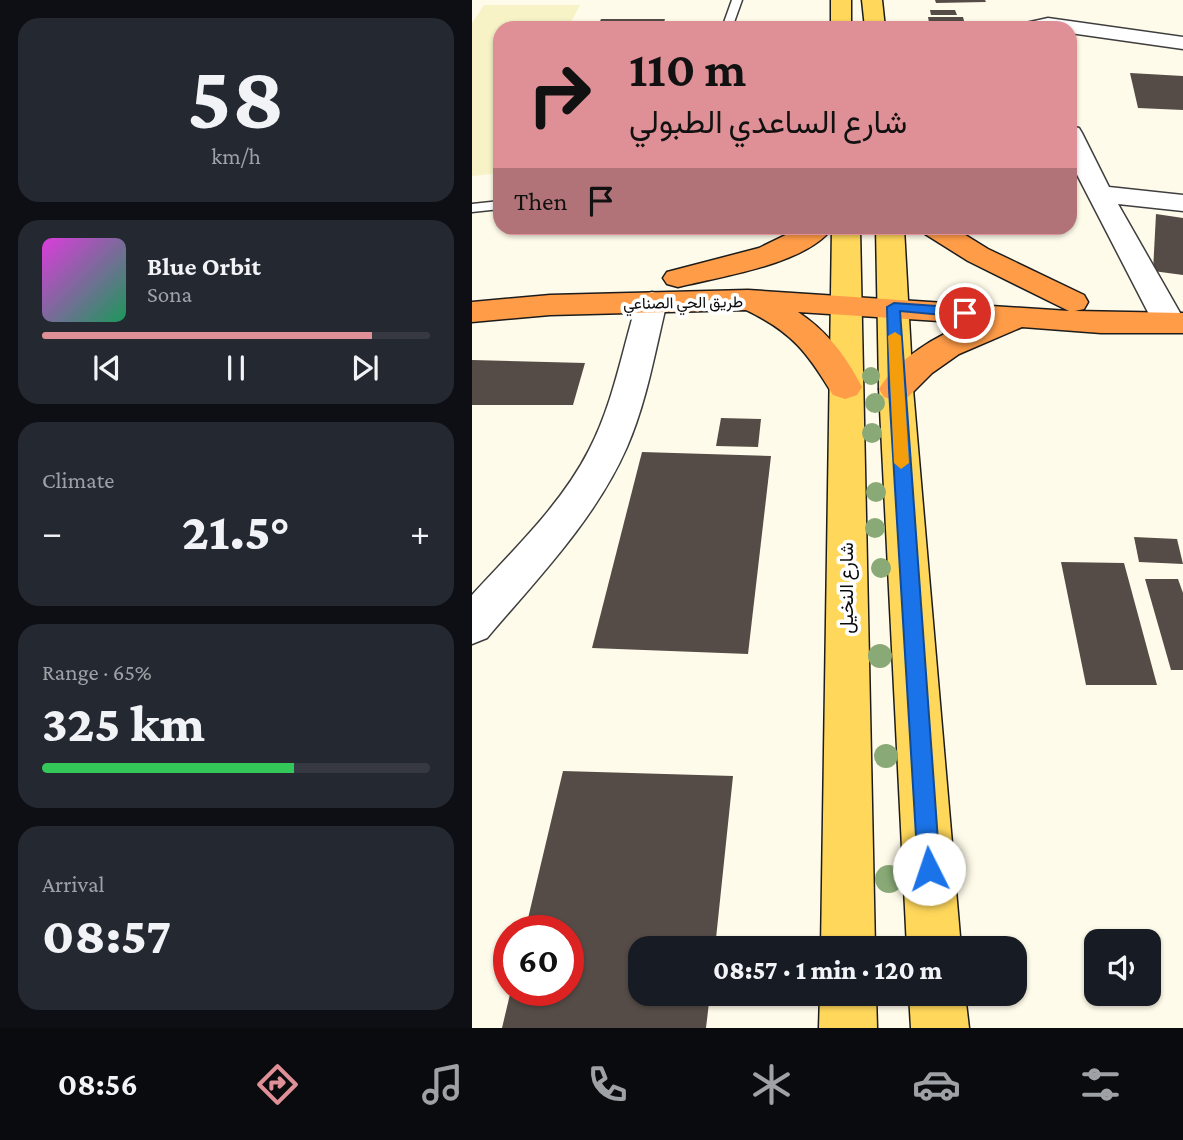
<!DOCTYPE html>
<html lang="en">
<head>
<meta charset="utf-8">
<style>
	body { margin:0; font-family:"Crimson Pro",Vazirmatn,serif; background:#242831; color:#f1f3f6; height:100vh; display:flex; flex-direction:column; font-size:26px; white-space:nowrap }
	* { box-sizing:border-box; margin:0 }
	p { font-size:23px; color:#9ea1a6 }
	.icon { flex:none; width:38px; height:38px; fill:none; stroke:currentColor; stroke-width:2; stroke-linecap:round; stroke-linejoin:round }
	.map { position:relative; flex:1; overflow:hidden }
	.details { display:flex; flex-direction:column; gap:18px; padding:18px; background:#0d0f14; width:472px }
	.details>* { flex:none }
	.top-card { position:absolute; left:21px; top:21px; width:584px; height:214px; border-radius:21px; box-shadow:0 2px 5px #0004; background:#de9096; color:#111; overflow:hidden }
	.controls { position:absolute; left:612px; top:929px; display:grid; gap:14px }
	.controls a { display:grid; place-items:center; width:77px; height:77px; border-radius:14px; background:#171b24; box-shadow:0 2px 5px #0004; font-size:35px }
	.speed { position:absolute; left:21px; top:915px; display:flex; gap:14px; font-size:35px; font-weight:700; text-align:center }
	.speed>* { display:grid; place-content:center; width:91px; height:91px; border-radius:50%; background:#171b24; box-shadow:0 2px 5px #0004; line-height:1 }
	.speed .limit { border:10px solid #d22; background:#fff; color:#111 }
	.pin { position:absolute; display:grid; place-items:center; width:60px; height:60px; color:#fff; margin:-30px; border:4px solid #fff; border-radius:50%; box-shadow:0 2px 7px #0007 }
	.me { position:absolute; width:77px; margin:-38px; rotate:356deg; stroke-linejoin:round; filter:drop-shadow(0 0 5px #0008) }
	.turn { display:flex; align-items:center; gap:24px; height:147px; padding:0 21px; font-size:32px }
	.turn .icon { width:91px; height:91px; stroke-width:2.5 }
	.turn b { display:block; font-size:49px; line-height:60px }
	.then { display:flex; align-items:center; height:66px; padding:0 21px; background:#0003; gap:14px; font-size:26px }
	.big { font-size:52px; font-weight:800; line-height:1.1 }
	.details .tile { flex:1; display:flex; flex-direction:column; justify-content:center; gap:10px; min-width:0; padding:0 24px; border-radius:21px; background:#242831 }
	.details .dial { align-items:center; gap:0 }
	.dial b { font-size:91px; line-height:1 }
	.song { display:flex; align-items:center; gap:21px }
	.cover { width:84px; height:84px; border-radius:10px; background:linear-gradient(135deg,hsl(300 70% 55%),hsl(150 70% 35%)) }
	.played { height:7px; border-radius:4px; background:linear-gradient(90deg,#de9096 85%,#363941 85%) }
	.keys { display:flex; justify-content:space-around; direction:ltr }
	.heat { display:flex; justify-content:space-between; align-items:center; font-size:38px; direction:ltr }
	.charge { height:10px; border-radius:5px; background:linear-gradient(90deg,#34c759 65%,#363941 0) }
	.trip { position:absolute; left:156px; top:936px; width:399px; height:70px; border-radius:21px; background:#171b24; box-shadow:0 2px 5px #0004; font-weight:800; line-height:70px; text-align:center }
	.menu { display:flex; height:112px; justify-content:space-around; align-items:center; background:#090b0e; color:#9ea1a6 }
	.menu .icon { width:49px; height:49px }
	.menu .active { color:#de9096 }
	.menu b { font-size:32px; color:#f1f3f6 }
	main { display:flex; flex:1; min-height:0 }
	.map>svg:first-child { display:block }
</style>
</head>
<body>
<main>
<section class="details">
<div class="tile dial"><b>58</b><p>km/h</p></div>
<div class="tile">
<div class="song"><i class="cover"></i><div><b>Blue Orbit</b><p>Sona</p></div></div>
<div class="played"></div>
<div class="keys"><svg class="icon" aria-label="previous" viewBox="0 0 24 24"><path d="M18 5L8 12l10 7zM5 5v14"/></svg><svg class="icon" aria-label="pause" viewBox="0 0 24 24"><path d="M8 5v14M16 5v14"/></svg><svg class="icon" aria-label="next" viewBox="0 0 24 24"><path d="M6 5l10 7-10 7zM19 5v14"/></svg></div>
</div>
<div class="tile"><p>Climate</p>
<div class="heat"><a>−</a><b class="big">21.5°</b><a>+</a></div>
</div>
<div class="tile"><p>Range · 65%</p><b class="big">325 km</b><div class="charge"></div></div>
<div class="tile"><p>Arrival</p><b class="big">08:57</b></div>
</section>
<div class="map">
<svg width="711" height="1028" viewBox="0 0 711 1028">
	<rect width="100%" height="100%" fill="#fffbea"/>
	<polygon fill="#f7f3c7" points="12,5 108,5 96,28 28,28 28,158 20,174 0,176 0,23"/>
	<g fill="#554c47">
		<polygon points="463,0 513,0 514,2 464,3"/>
		<polygon points="458,10 483,10 485,15 459,15"/>
		<polygon points="456,17 491,17 494,28 458,28"/>
		<polygon points="129,19 193,19 190,28 125,28"/>
		<polygon points="658,73 711,76 711,110 666,108"/>
		<polygon points="684,214 711,218 711,275 681,271"/>
		<polygon points="0,360 113,363 101,405 0,405"/>
		<polygon points="249,418 289,419 286,447 244,446"/>
		<polygon points="170,452 299,456 276,654 120,648"/>
		<polygon points="662,537 705,539 711,564 667,562"/>
		<polygon points="589,562 652,563 685,685 614,685"/>
		<polygon points="673,579 706,579 711,593 711,670 699,670"/>
		<polygon points="91,771 261,776 243,948 168,948 168,994 238,994 234,1028 30,1028 39,990 96,990 96,931 53,931"/>
	</g>
	<g fill="none" stroke-linecap="round" stroke-linejoin="round">
		<defs>
			<g id="lane">
				<polygon points="260,0 270,0 260,28 250,28"/>
				<polygon points="28,201 28,209 0,212 0,204"/>
			</g>
			<g id="street">
				<polygon points="576,18 711,37 711,49 598,33 598,28 546,28 549,24"/>
				<polygon points="598,126 607,128 610,133 637,187 711,195 711,211 646,204 711,318 708,329 697,332 686,329 681,322 598,161"/>
				<path d="M 180,292 L 191,295 L 195,302 C 183,351 175,401 155,447 C 123,520 65,579 15,638 L 0,644 L 0,595 C 41,550 89,505 117,450 C 141,404 150,351 165,302 L 169,295 Z"/>
			</g>
			<g id="primary">
				<rect x="359" y="0" width="20" height="28"/>
				<polygon points="390,0 410,0 413,28 393,28"/>
				<polygon points="360,228 388,228 403,948 349,948"/>
				<polygon points="404,228 432,228 441,389 489,948 435,948 407,389"/>
				<polygon points="348,994 404,994 405,1028 347,1028"/>
				<polygon points="437,994 493,994 497,1028 439,1028"/>
			</g>
			<g id="highway">
				<path d="M 328,228 L 360,228 C 335,264 247,277 206,287 L 195,284 L 191,278 L 195,272 L 287,248 Z"/>
				<path d="M 449,228 L 482,228 L 516,249 L 612,295 L 616,302 L 612,309 L 603,311 L 711,313 L 711,333 L 629,333 L 550,327 L 487,354 L 460,373 L 436,397 L 424,401 L 412,397 L 407,389 C 426,358 465,335 498,323 L 326,312 C 355,331 374,356 390,387 L 385,395 L 373,399 L 361,395 C 336,353 320,332 274,310 L 78,315 L 0,322 L 0,302 L 78,295 L 276,290 L 597,311 L 496,261 L 453,234 Z"/>
			</g>
		</defs>
		<use href="#lane" stroke="#3e3e3e" stroke-width="3"/>
		<use href="#street" stroke="#3e3e3e" stroke-width="3"/>
		<use href="#primary" stroke="#1c1c1c" stroke-width="3"/>
		<use href="#highway" stroke="#1c1c1c" stroke-width="3"/>
		<use href="#lane" fill="#fff" fill-rule="evenodd"/>
		<use href="#street" fill="#fff" fill-rule="evenodd"/>
		<use href="#primary" fill="#ffd75a" fill-rule="evenodd"/>
		<use href="#highway" fill="#ff9c48" fill-rule="evenodd"/>
	</g>
	<g fill="#89aa76">
		<circle cx="399" cy="376" r="9"/>
		<circle cx="403" cy="403" r="10"/>
		<circle cx="400" cy="433" r="10"/>
		<circle cx="404" cy="492" r="10"/>
		<circle cx="403" cy="528" r="10"/>
		<circle cx="409" cy="568" r="10"/>
		<circle cx="408" cy="656" r="12"/>
		<circle cx="414" cy="756" r="12"/>
		<circle cx="417" cy="879" r="14"/>
	</g>
	<polygon fill="#1a73e8" stroke="#114b97" stroke-width="2" points="422,303 493,308 499,313 493,317 428,311 468,869 464,876 457,879 449,876 446,869 417,389 415,307"/>
	<polygon fill="#f59e0b" points="423,332 429,336 437,463 429,469 422,463 416,336"/>
	<g text-anchor="middle" stroke-width="7" stroke-linejoin="round" paint-order="stroke">
		<g font-size="16" fill="#0b0b0b" stroke="#fff">
			<text transform="translate(211 302) rotate(-1)" y="6">طريق الحي الصناعي</text>
		</g>
		<g font-size="19" fill="#0b0b0b" stroke="#fff">
			<text transform="translate(374 588) rotate(-90)" y="7">شارع النخيل</text>
		</g>
	</g>
</svg>
<div class="controls">
<a><svg class="icon" aria-label="sound" viewBox="0 0 24 24"><path d="M4 9h4l5-4v14l-5-4H4zM17 9q2 3 0 6"/></svg></a>
</div>
<div class="speed"><div class="limit">60</div></div>
<div class="pin" style="left:493px;top:313px;background:#d93025"><svg class="icon" aria-label="arrive" viewBox="0 0 24 24"><path d="M6 21V4h12l-3 4 3 4H6"/></svg></div>
<svg class="me" style="left:457px;top:869px" viewBox="-20 -20 40 40"><circle r="19" fill="#fff"/><path d="M0-13L10 11 0 6-10 11z" fill="#1a73e8"/></svg>
<div class="trip">08:57 · 1 min · 120 m</div>
<div class="top-card">
<div class="turn"><svg class="icon" aria-label="right" viewBox="0 0 24 24"><path d="M7 20v-9h11M14 6l5 5-5 5"/></svg><div><b>110 m</b>شارع الساعدي الطبولي</div></div>
<div class="then">Then<svg class="icon" aria-label="arrive" viewBox="0 0 24 24"><path d="M6 21V4h12l-3 4 3 4H6"/></svg></div>
</div>
</div>
</main>
<nav class="menu">
<b>08:56</b>
<svg class="icon active" aria-label="directions" viewBox="0 0 24 24"><path d="M12 3l9 9-9 9-9-9zM9 14v-3h6M13 9l2 2-2 2"/></svg>
<svg class="icon" aria-label="music" viewBox="0 0 24 24"><path d="M9 18V5l10-2v13"/><circle cx="6" cy="18" r="3"/><circle cx="16" cy="16" r="3"/></svg>
<svg class="icon" aria-label="phone" viewBox="0 0 24 24"><path d="M5 4h4l2 5-3 2q2 4 5 5l2-3 5 2v4C11 20 4 13 5 4z"/></svg>
<svg class="icon" aria-label="climate" viewBox="0 0 24 24"><path d="M12 3v18M4 7l16 10M4 17L20 7"/></svg>
<svg class="icon" aria-label="car" viewBox="0 0 24 24"><path d="M5 17H2v-5l4-1 3-4h7l3 4 3 1v5h-3M9 17h6M6 11h13"/><circle cx="7" cy="17" r="2"/><circle cx="17" cy="17" r="2"/></svg>
<svg class="icon" aria-label="filters" viewBox="0 0 24 24"><path d="M4 7h16M4 17h16"/><circle cx="9" cy="7" r="2"/><circle cx="15" cy="17" r="2"/></svg>
</nav>
</body>
</html>
